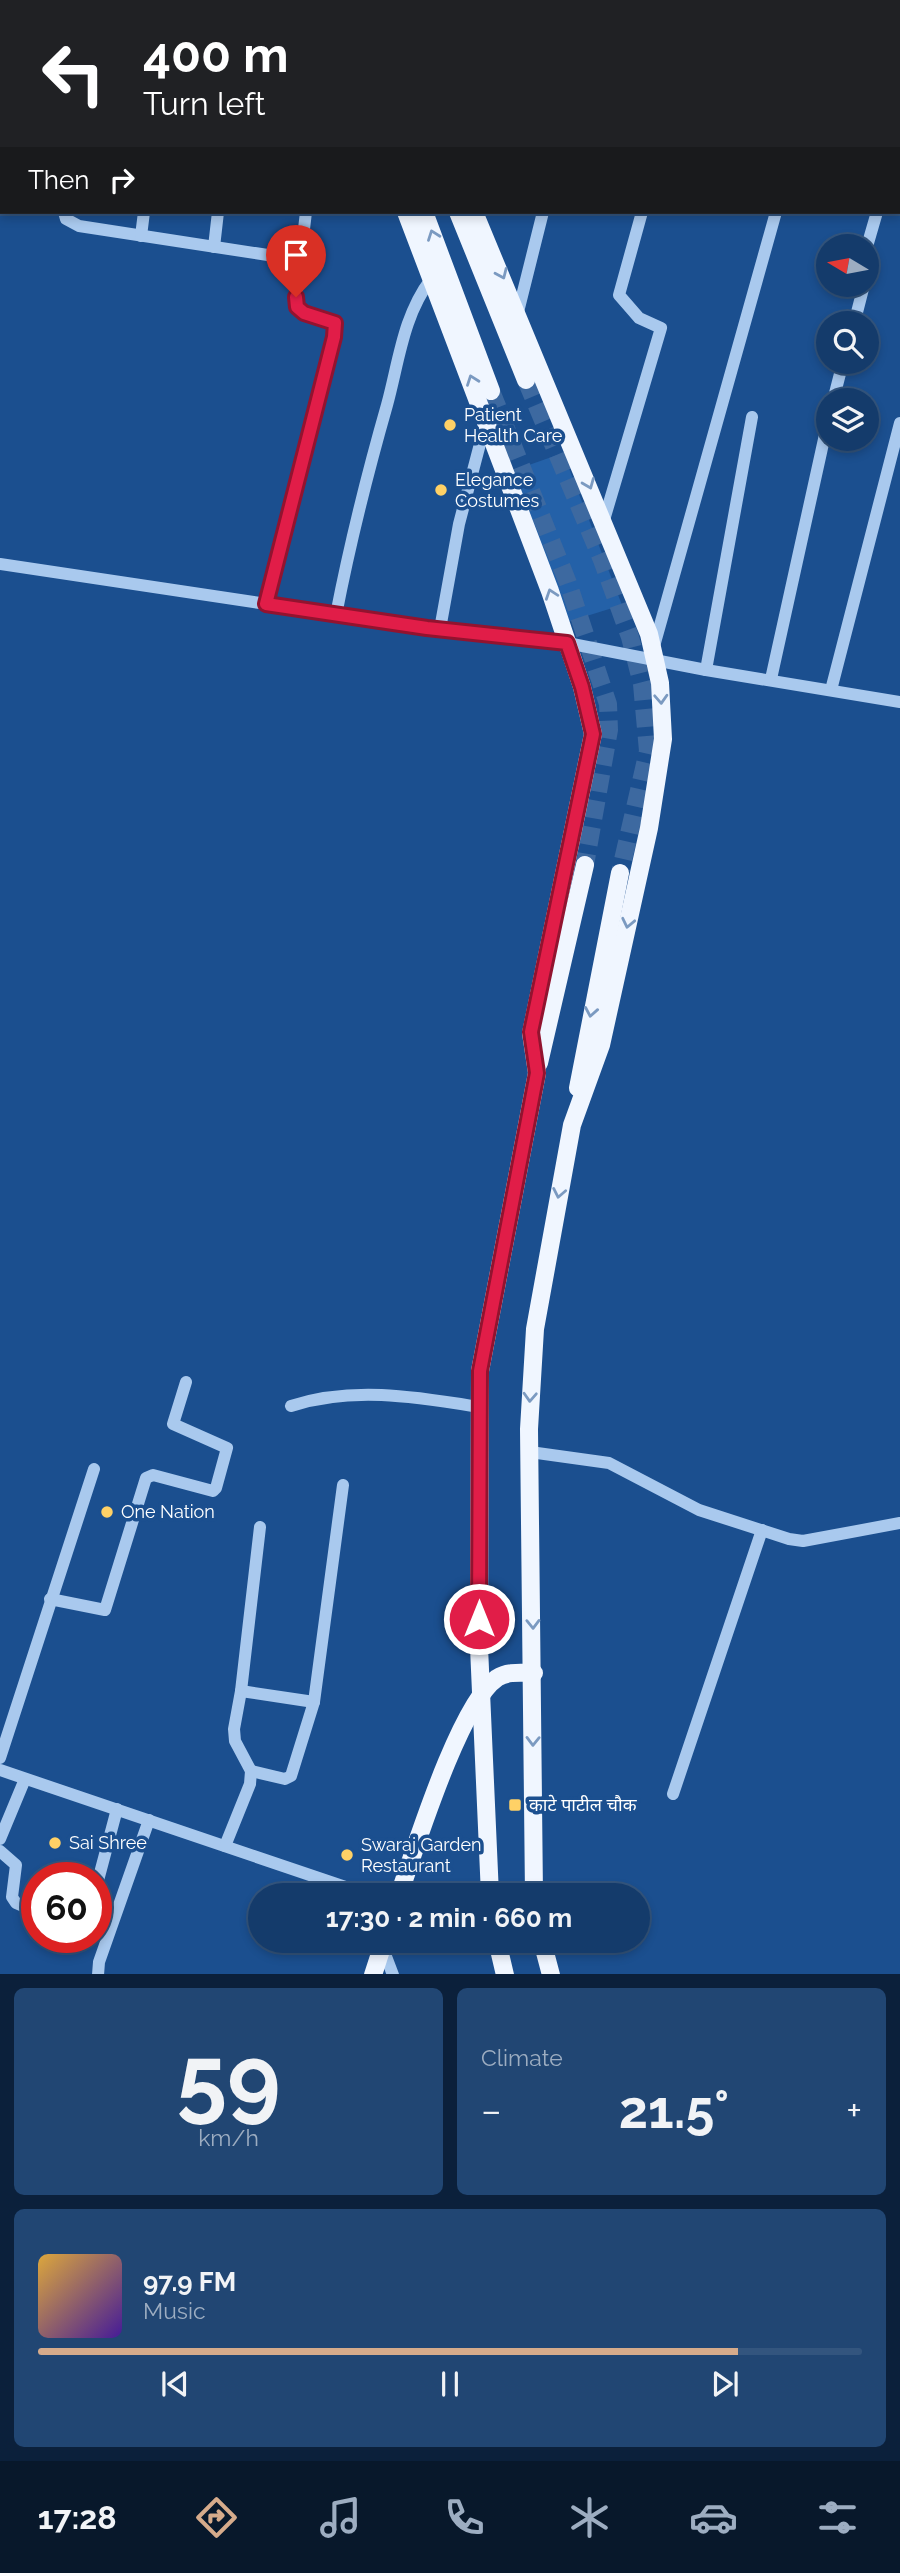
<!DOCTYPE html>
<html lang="en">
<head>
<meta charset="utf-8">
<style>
	body { margin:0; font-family:Raleway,"Noto Sans Devanagari",sans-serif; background:#214673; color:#f1f3f6; height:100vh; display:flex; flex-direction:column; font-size:26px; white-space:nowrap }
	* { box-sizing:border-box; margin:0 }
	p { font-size:23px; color:#9dadc1 }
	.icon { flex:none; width:38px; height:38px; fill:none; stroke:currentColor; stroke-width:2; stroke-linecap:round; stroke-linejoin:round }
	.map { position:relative; height:1974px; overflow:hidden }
	.details { display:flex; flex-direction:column; gap:14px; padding:14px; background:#0b203b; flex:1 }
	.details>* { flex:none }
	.hud { position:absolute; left:0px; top:0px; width:901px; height:214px; box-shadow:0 4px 10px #0003,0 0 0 2px #33557e; background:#202124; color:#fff; overflow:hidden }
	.needle { width:46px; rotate:280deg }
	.controls { position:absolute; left:816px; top:234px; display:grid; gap:14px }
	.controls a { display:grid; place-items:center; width:63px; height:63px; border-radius:50%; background:#143b6b; box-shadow:0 4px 10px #0003,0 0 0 2px #33557e; font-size:35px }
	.speed { position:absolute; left:21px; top:1862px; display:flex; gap:14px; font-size:35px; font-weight:700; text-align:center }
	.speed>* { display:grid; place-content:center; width:91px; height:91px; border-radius:50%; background:#143b6b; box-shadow:0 4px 10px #0003,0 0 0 2px #33557e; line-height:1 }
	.speed .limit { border:10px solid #d22; background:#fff; color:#111 }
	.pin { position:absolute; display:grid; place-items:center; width:60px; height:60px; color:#fff; margin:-72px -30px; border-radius:50% 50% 50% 0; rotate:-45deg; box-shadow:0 0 7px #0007 }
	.pin .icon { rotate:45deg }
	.me { position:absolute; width:77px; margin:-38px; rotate:0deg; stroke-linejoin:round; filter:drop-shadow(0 0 5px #0008) }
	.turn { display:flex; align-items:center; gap:24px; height:147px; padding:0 28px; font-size:32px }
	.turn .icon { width:91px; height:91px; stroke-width:2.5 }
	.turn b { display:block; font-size:49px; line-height:60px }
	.then { display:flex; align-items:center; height:66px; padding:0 28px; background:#0003; gap:14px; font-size:26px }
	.big { font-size:52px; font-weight:700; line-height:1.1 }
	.details .widget { flex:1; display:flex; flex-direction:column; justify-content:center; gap:10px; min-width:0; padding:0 24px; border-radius:10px; background:#214673 }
	.details .dial { align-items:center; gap:0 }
	.dial b { font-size:91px; line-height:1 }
	.song { display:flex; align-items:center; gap:21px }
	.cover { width:84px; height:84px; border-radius:10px; background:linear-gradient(135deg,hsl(40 70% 55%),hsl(260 70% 35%)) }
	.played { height:7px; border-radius:4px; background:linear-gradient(90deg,#d6ab8b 85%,#33557e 85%) }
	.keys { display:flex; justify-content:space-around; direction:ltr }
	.heat { display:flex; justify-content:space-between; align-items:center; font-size:38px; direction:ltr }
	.details .tiles { flex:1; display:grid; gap:14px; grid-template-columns:1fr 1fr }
	.widget:last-child { grid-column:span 2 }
	.trip { position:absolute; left:248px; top:1883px; width:402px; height:70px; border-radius:35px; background:#143b6b; box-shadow:0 4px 10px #0003,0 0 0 2px #33557e; font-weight:700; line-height:70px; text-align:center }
	.tabs { display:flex; height:112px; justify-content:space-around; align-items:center; background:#08182b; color:#9dadc1 }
	.tabs .icon { width:49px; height:49px }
	.tabs .active { color:#d6ab8b }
	.tabs b { font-size:32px; color:#f1f3f6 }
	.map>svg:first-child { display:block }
</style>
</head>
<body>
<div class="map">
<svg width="900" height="1975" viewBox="0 0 900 1975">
	<rect width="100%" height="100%" fill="#1b4f8f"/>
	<polygon fill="#2461a8" points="563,453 622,605 561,624 509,472"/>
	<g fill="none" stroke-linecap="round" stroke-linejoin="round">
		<g stroke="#3d69a0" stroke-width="18" stroke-dasharray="18 9" stroke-linecap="butt">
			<polyline points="526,380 602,560 630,637 642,684 648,751 620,873"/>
			<polyline points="491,391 568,583 608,704 609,730 585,865"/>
		</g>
		<g stroke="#a9c9ee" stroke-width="12">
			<polyline points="90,2 90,0"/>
			<polyline points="170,2 170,0"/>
			<polyline points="246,2 246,0"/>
			<polyline points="490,2 491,0"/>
			<polyline points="597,2 597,0"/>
			<polyline points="750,2 751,0"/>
			<polyline points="837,2 837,0"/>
			<polyline points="900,131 900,130"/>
			<polyline points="64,212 66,219 79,226 300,260"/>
			<polyline points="141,236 144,212"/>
			<polyline points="214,247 218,212"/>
			<polyline points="866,278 868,243 877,212"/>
			<polyline points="518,312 543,212"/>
			<polyline points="854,324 864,285"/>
			<polyline points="833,401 843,362"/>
			<polyline points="604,520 661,328 639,318 619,295 642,212"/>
			<polyline points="0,564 427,628 567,643 706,670 900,702"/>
			<polyline points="266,604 334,337 335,323 304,313 297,307 296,297 306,212"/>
			<path d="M 336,615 C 350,543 367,475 387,405 C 399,361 403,316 431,279"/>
			<polyline points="440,629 459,524 486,421"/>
			<polyline points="653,650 776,212"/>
			<polyline points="706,670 752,417"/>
			<polyline points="771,679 828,421"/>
			<polyline points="831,690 900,423"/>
			<path d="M 291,1406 C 353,1386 416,1397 479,1407"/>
			<polyline points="530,1452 609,1463 699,1510 789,1539 803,1541 900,1523"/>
			<polyline points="50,1599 105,1610 146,1478 153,1475 213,1491 216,1488 227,1448 173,1424 186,1382"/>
			<polyline points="241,1691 314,1702"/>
			<polyline points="0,1758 94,1469"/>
			<polyline points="0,1770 369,1895"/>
			<polyline points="251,1771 285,1779 291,1776 314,1702 343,1485"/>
			<polyline points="673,1794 762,1530"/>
			<polyline points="0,1839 25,1779"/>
			<polyline points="225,1846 250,1784 251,1771 235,1741 234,1729 241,1691 260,1527"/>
			<polyline points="0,1851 16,1865 12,1897 16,1903 37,1912"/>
			<polyline points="96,1888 117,1809"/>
			<polyline points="382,1946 393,1975"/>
			<polyline points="98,1975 99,1962 149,1820"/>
		</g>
		<g stroke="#f0f6ff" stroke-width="18">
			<polyline points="331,0 332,2"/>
			<polyline points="372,0 373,2"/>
			<polyline points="406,212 550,591 582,687 593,734 531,1033 537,1073 480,1371 479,1647 490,1895"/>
			<polyline points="424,212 491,391"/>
			<polyline points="458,212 526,380"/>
			<polyline points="474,212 649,634 660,683 663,739 649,828 601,1045 572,1125 535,1329 529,1429 534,1895"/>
			<polyline points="539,1063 585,865"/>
			<polyline points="578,1088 620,873"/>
			<path d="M 399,1895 C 415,1849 460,1703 497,1678 C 508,1671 521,1673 534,1673"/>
			<polyline points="497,1941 505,1975"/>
			<polyline points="542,1941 551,1975"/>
			<polyline points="373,1975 384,1941"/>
		</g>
	</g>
	<defs><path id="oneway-chevron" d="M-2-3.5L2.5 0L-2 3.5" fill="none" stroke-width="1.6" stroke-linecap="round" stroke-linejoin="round" transform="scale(1.75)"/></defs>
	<g stroke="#7b9ac1">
		<use href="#oneway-chevron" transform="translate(433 235) rotate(-110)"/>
		<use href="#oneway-chevron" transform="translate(502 274) rotate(66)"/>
		<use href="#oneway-chevron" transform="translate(472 380) rotate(-110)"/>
		<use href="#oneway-chevron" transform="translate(589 484) rotate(68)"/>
		<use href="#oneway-chevron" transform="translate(551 594) rotate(-109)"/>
		<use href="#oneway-chevron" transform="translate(661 699) rotate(87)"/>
		<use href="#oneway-chevron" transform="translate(628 923) rotate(102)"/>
		<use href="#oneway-chevron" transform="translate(591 1012) rotate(100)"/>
		<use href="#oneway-chevron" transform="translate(559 1193) rotate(101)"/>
		<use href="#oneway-chevron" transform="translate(530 1397) rotate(93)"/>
		<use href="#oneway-chevron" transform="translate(533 1624) rotate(89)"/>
		<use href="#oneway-chevron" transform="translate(533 1741) rotate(91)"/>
	</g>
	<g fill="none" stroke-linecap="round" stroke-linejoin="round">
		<defs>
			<polyline id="route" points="296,297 297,307 304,313 335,323 334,337 266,604 427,628 567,643 582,687 593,734 531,1032 537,1073 480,1371 479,1619"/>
		</defs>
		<use href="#route" stroke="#92132f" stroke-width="18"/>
		<use href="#route" stroke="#e11d48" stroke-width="12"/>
	</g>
	<g fill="#ffd166" stroke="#1b4f8f" stroke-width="2.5">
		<circle cx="450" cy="425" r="7"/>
		<circle cx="441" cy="490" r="7"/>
		<circle cx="107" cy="1512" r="7"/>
		<rect x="508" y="1798" width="14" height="14" rx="3.5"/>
		<circle cx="55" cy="1843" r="7"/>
		<circle cx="347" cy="1855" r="7"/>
	</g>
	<g text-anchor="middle" stroke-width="7" stroke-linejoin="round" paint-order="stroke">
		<g font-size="18" fill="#fff" stroke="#1b4f8f" text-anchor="start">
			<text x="464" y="421">Patient<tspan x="464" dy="21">Health Care</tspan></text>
			<text x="455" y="486">Elegance<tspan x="455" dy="21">Costumes</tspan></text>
			<text x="121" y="1518">One Nation</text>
			<text x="529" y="1811">काटे पाटील चौक</text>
			<text x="69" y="1849">Sai Shree</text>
			<text x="361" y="1851">Swaraj Garden<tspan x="361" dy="21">Restaurant</tspan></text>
		</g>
	</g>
</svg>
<div class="controls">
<a><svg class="needle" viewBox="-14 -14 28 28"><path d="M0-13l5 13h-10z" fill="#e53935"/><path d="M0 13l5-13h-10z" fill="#9dadc1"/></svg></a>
<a><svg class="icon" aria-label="search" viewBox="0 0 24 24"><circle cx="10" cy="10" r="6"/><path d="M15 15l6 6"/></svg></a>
<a><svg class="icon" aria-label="layers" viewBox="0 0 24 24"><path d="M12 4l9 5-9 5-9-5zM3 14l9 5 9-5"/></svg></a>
</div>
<div class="speed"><div class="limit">60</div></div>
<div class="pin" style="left:296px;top:297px;background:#d93025"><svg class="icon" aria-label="arrive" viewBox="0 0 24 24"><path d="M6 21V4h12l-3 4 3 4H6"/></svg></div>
<svg class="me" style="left:479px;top:1619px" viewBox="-20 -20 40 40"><circle r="17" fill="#e11d48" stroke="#fff" stroke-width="3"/><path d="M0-11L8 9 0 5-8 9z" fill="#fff"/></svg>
<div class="trip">17:30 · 2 min · 660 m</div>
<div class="hud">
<div class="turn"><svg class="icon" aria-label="left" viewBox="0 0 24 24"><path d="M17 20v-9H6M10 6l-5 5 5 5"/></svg><div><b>400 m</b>Turn left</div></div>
<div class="then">Then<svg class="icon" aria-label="right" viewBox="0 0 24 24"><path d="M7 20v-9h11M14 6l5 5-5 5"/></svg></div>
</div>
</div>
<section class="details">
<div class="tiles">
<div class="widget dial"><b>59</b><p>km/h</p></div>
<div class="widget"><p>Climate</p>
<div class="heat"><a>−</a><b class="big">21.5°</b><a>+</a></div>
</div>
<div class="widget">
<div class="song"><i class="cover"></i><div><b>97.9 FM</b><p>Music</p></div></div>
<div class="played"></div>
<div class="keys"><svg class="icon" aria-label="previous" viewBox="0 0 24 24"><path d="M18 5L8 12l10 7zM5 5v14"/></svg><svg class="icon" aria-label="pause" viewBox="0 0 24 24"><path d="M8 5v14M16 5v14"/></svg><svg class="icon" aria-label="next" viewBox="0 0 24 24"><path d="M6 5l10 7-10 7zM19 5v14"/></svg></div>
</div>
</div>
</section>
<nav class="tabs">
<b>17:28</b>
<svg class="icon active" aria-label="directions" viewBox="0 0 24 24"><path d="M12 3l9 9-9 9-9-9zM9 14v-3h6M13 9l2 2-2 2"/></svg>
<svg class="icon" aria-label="music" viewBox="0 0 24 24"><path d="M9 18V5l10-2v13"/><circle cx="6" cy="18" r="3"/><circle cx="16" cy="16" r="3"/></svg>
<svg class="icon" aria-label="phone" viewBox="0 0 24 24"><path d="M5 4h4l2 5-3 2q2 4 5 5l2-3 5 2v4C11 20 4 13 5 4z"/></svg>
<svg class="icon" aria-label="climate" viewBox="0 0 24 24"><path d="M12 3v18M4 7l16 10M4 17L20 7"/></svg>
<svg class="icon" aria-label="car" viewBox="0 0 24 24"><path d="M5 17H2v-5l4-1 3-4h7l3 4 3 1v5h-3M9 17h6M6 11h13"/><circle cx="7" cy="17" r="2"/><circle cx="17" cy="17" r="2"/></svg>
<svg class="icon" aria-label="filters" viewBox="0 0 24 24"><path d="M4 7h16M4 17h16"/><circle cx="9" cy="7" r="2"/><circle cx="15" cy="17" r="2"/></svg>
</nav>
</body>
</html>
